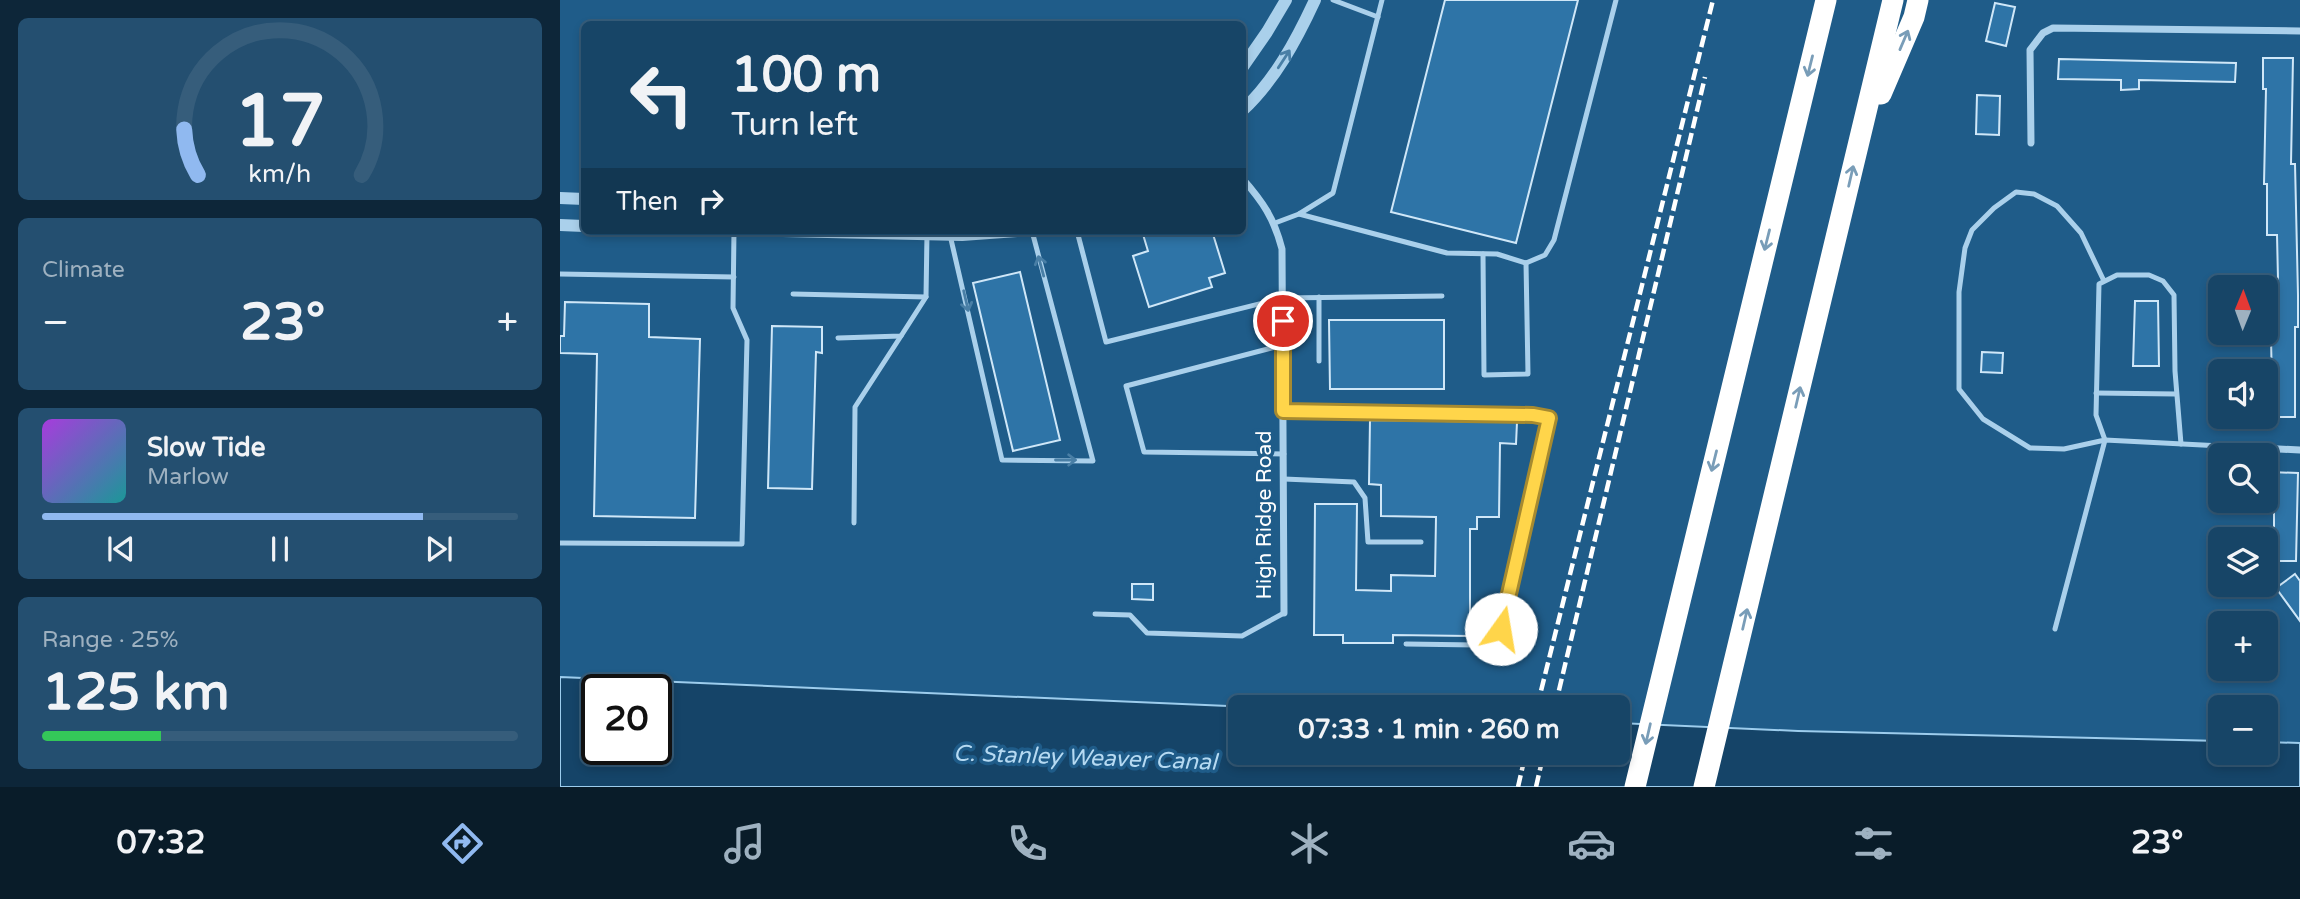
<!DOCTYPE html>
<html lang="en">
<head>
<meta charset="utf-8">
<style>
	body { margin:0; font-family:"Varela Round",sans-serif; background:#244f70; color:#f1f3f6; height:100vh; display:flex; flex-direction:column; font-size:26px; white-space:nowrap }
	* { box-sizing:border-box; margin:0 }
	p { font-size:23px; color:#9eb1c0 }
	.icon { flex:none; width:38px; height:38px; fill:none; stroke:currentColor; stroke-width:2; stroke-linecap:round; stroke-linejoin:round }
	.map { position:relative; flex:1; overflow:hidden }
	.sheet { display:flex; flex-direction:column; gap:18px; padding:18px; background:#0d2639; width:560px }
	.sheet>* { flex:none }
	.banner { position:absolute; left:21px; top:21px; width:665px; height:214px; border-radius:10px; box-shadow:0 4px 10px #0003,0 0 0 2px #365d7b; background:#174567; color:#f1f3f6; overflow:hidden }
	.needle { width:46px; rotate:1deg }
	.fabs { position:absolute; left:1648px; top:275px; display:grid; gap:14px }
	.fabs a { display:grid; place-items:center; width:70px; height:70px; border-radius:10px; background:#174567; box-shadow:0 4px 10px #0003,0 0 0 2px #365d7b; font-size:35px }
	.speed { position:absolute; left:21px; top:674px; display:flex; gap:14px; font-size:35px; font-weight:700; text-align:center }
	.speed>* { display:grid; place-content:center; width:91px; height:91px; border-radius:50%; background:#174567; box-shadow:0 4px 10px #0003,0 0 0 2px #365d7b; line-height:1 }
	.speed .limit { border:4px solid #111; border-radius:10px; background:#fff; color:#111 }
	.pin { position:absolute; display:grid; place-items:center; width:60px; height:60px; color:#fff; margin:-30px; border:4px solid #fff; border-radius:50%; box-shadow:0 2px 7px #0007 }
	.me { position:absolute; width:77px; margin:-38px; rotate:13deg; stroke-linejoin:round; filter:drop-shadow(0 0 5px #0008) }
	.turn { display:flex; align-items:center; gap:24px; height:147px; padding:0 35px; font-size:32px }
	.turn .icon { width:91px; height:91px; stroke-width:2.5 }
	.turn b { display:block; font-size:49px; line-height:60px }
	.then { display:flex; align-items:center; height:66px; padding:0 35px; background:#0003; gap:14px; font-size:26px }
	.big { font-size:52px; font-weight:700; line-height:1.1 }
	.sheet .card { flex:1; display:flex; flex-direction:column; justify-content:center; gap:10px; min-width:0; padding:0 24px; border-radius:10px; background:#244f70 }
	.sheet .dial { align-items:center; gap:0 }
	.dial svg { height:182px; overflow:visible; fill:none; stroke:#365d7b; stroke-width:7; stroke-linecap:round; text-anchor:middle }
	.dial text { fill:#f1f3f6; stroke:none }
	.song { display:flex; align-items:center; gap:21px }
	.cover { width:84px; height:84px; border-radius:10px; background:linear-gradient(135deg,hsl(280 70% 55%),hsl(180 70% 35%)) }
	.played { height:7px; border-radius:4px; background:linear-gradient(90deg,#90b9f0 80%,#365d7b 80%) }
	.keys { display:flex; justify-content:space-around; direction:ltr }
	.heat { display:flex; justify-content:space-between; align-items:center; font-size:38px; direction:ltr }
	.charge { height:10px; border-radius:5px; background:linear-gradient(90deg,#34c759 25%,#365d7b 0) }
	.trip { position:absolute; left:668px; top:695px; width:402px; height:70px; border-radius:10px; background:#174567; box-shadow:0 4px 10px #0003,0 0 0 2px #365d7b; font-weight:700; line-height:70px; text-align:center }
	.menu { display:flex; height:112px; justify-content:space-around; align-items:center; background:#091c29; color:#9eb1c0 }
	.menu .icon { width:49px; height:49px }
	.menu .active { color:#90b9f0 }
	.menu b { font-size:32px; color:#f1f3f6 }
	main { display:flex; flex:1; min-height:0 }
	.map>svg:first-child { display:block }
</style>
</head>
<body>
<main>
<section class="sheet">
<div class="card dial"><svg viewBox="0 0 100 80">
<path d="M14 69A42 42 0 1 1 86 69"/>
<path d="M14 69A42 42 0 0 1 8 49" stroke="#90b9f0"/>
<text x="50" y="56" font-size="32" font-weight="700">17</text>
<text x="50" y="72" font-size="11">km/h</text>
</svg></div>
<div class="card"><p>Climate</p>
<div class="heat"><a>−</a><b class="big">23°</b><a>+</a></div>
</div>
<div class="card">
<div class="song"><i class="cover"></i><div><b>Slow Tide</b><p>Marlow</p></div></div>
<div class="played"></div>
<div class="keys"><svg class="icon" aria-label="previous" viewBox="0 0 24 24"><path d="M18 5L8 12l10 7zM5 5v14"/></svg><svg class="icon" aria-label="pause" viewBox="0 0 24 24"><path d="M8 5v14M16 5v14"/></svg><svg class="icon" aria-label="next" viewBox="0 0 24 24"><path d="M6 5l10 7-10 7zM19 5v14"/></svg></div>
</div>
<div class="card"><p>Range · 25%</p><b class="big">125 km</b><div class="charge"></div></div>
</section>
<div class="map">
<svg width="1740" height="787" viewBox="0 0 1740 787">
	<rect width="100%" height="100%" fill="#1f5c89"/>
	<path fill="#154468" stroke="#9dcded" stroke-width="2" fill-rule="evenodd" d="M 0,677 L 691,707 L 681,707 L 681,752 L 1059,752 L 1059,723 L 1238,731 L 1661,741 L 1661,752 L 1706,752 L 1706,742 L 1740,743 L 1740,787 L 0,787 ZM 37,690 L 96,690 L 96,749 L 37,749 Z"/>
	<g fill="#2e74a7" stroke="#cfe7f8" stroke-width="2">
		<polygon points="885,0 1018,0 956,243 831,212"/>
		<polygon points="1435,3 1455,7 1446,46 1426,41"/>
		<polygon points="1703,58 1733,58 1731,164 1735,164 1738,295 1738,327 1735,327 1735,417 1706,417 1706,386 1712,386 1711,338 1718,338 1718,279 1717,235 1707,235 1707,184 1704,184 1706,89 1703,89"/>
		<polygon points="1499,59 1676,63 1675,82 1579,80 1579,89 1561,90 1561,80 1498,79"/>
		<polygon points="1417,95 1440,96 1439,135 1416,134"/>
		<polygon points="582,231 652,231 665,273 649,278 652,287 589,307 573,256 588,251"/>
		<polygon points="460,272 500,440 453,451 413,283"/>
		<polygon points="1575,301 1598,301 1599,366 1573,366"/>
		<polygon points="5,302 89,304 89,337 140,339 135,518 34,516 37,354 0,353 0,336 4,336"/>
		<polygon points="769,320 884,320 884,389 770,389"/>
		<polygon points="212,326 262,327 262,353 256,352 252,489 208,488"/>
		<polygon points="1422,352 1443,353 1442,373 1421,372"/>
		<polygon points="810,420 957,422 956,444 940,443 939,517 917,517 917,529 910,529 910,636 833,635 833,643 783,643 783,635 754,635 755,504 797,504 796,590 831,591 831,575 875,576 876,517 821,516 821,485 809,484"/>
		<polygon points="1710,472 1738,473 1736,561 1714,561 1714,552 1707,552 1707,540 1714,540 1714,513 1709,513"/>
		<polygon points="1735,574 1740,581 1740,621 1716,588"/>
		<polygon points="572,584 593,584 593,600 572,599"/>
	</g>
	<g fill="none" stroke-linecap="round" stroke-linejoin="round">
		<g stroke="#aad0eb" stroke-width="5">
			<polyline points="773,0 818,17"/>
			<polyline points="739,214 887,253 937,254 966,263 985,255 994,240 1056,0"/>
			<polyline points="715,223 739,214 773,193 822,0"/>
			<polyline points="517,231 546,342 723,298 882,296"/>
			<polyline points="390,235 442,460 533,461 472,231"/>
			<polyline points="923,254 924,375 968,374 966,263"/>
			<polyline points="0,274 174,277"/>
			<polyline points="1544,281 1521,233 1497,206 1474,194 1456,192 1434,208 1412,230 1405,248 1399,292 1399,389 1423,419 1470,448 1504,449 1545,440 1536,415 1539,284 1557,275 1589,275 1603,281 1614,295 1615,371 1621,444"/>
			<polyline points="233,294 366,297 367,234"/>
			<polyline points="759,297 759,361"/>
			<polyline points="278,338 341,336 366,297"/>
			<polyline points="723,345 566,386 584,452 724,454"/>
			<polyline points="1536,393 1616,394"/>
			<polyline points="723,411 973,415 989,418 941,629 916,623 916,645 846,644"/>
			<polyline points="724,479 794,482 805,498 808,542 861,542"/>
			<polyline points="294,523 295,407 341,336"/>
			<polyline points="0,543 182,544 187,340 173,308 174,231"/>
			<polyline points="535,614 570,615 587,633 682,636 724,613"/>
			<polyline points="1495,629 1545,440 1681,447"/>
		</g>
		<g stroke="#aad0eb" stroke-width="7">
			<polyline points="1471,143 1470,50 1483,33 1493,28 1740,31"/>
			<path d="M 682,178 C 703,202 714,218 722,249 L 724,613"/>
			<polyline points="1681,447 1740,450"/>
		</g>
		<g stroke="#aad0eb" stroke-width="12">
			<polyline points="682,68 707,32 726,0"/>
			<path d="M 682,111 C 715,80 736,41 755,0"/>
			<polyline points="0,198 24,199"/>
			<polyline points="0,225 24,226"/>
			<polyline points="223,231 402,235 457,231"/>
		</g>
		<g stroke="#fff" stroke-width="21">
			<polyline points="1321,94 1354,17 1358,0"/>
			<polyline points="1075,787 1266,0"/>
			<polyline points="1144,787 1333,0"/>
		</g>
		<g stroke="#fff" stroke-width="4.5" stroke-dasharray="12 5" stroke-linecap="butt">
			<polyline points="977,707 1153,0"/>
			<polyline points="995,707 1145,77"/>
			<polyline points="958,787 966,752"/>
			<polyline points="976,787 984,752"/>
		</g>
	</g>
	<defs><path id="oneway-shaft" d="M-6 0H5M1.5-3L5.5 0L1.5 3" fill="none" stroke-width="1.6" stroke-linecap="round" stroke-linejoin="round" transform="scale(1.75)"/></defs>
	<g stroke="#799db8">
		<use href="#oneway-shaft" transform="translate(1344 40) rotate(-67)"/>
		<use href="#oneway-shaft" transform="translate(1250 66) rotate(104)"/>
		<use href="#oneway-shaft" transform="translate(1291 176) rotate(-77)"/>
		<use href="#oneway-shaft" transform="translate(1207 240) rotate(104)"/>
		<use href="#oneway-shaft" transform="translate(1238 397) rotate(-77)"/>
		<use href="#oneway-shaft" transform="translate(1154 461) rotate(104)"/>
		<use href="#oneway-shaft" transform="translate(1185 619) rotate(-77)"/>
		<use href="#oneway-shaft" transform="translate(1088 734) rotate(103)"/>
	</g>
	<g stroke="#497fa6">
		<use href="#oneway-shaft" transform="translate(724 59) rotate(-57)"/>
		<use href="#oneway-shaft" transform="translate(481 266) rotate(-105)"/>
		<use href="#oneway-shaft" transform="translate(406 301) rotate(77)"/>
		<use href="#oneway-shaft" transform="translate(506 460)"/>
	</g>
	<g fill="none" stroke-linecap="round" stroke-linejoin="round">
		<defs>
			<polyline id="route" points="723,321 723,411 973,415 989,418 941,629"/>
		</defs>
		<use href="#route" stroke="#a68a30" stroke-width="18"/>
		<use href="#route" stroke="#ffd54a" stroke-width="12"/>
	</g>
	<g text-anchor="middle" stroke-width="7" stroke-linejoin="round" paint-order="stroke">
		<g font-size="21" fill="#fff" stroke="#1f5c89">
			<text transform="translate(704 515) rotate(-90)" y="7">High Ridge Road</text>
		</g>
		<g font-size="23" font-style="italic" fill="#b6daf2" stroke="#1f5c89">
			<text transform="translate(525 757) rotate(2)" y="8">C. Stanley Weaver Canal</text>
		</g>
	</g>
</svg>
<div class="fabs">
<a><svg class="needle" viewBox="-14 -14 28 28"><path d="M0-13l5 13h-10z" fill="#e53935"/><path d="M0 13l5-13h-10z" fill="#9eb1c0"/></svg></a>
<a><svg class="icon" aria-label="sound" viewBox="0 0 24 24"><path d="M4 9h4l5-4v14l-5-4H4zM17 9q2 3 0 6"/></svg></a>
<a><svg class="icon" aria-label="search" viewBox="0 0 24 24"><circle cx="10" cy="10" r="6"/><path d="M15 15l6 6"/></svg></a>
<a><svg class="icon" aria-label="layers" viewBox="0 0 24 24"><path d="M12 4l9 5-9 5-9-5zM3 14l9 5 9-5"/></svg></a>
<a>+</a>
<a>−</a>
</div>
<div class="speed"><div class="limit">20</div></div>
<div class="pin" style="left:723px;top:321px;background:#d93025"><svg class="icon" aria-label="arrive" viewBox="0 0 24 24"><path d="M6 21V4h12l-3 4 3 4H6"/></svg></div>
<svg class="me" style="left:941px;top:629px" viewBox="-20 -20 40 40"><circle r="19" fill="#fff"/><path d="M0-13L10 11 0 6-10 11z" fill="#ffd54a"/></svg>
<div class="trip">07:33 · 1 min · 260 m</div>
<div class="banner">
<div class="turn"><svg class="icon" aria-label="left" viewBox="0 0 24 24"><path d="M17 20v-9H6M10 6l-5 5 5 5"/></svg><div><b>100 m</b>Turn left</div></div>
<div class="then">Then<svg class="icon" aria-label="right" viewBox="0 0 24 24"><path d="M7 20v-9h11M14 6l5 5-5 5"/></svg></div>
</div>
</div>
</main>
<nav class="menu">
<b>07:32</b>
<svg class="icon active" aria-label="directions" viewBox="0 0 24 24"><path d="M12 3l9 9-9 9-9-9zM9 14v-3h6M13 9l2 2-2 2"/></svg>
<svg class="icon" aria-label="music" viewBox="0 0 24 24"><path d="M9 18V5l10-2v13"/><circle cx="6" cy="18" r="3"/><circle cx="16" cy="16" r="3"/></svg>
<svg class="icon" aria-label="phone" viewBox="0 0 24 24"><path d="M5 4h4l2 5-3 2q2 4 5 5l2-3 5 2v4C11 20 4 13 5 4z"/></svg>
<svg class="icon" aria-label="climate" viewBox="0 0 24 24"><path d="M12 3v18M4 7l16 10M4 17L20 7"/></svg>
<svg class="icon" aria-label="car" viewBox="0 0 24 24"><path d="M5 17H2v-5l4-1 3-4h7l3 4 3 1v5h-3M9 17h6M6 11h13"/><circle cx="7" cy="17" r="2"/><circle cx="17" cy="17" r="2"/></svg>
<svg class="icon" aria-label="filters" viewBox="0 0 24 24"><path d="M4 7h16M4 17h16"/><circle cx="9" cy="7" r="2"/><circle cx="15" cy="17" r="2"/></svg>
<b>23°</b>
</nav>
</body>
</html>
